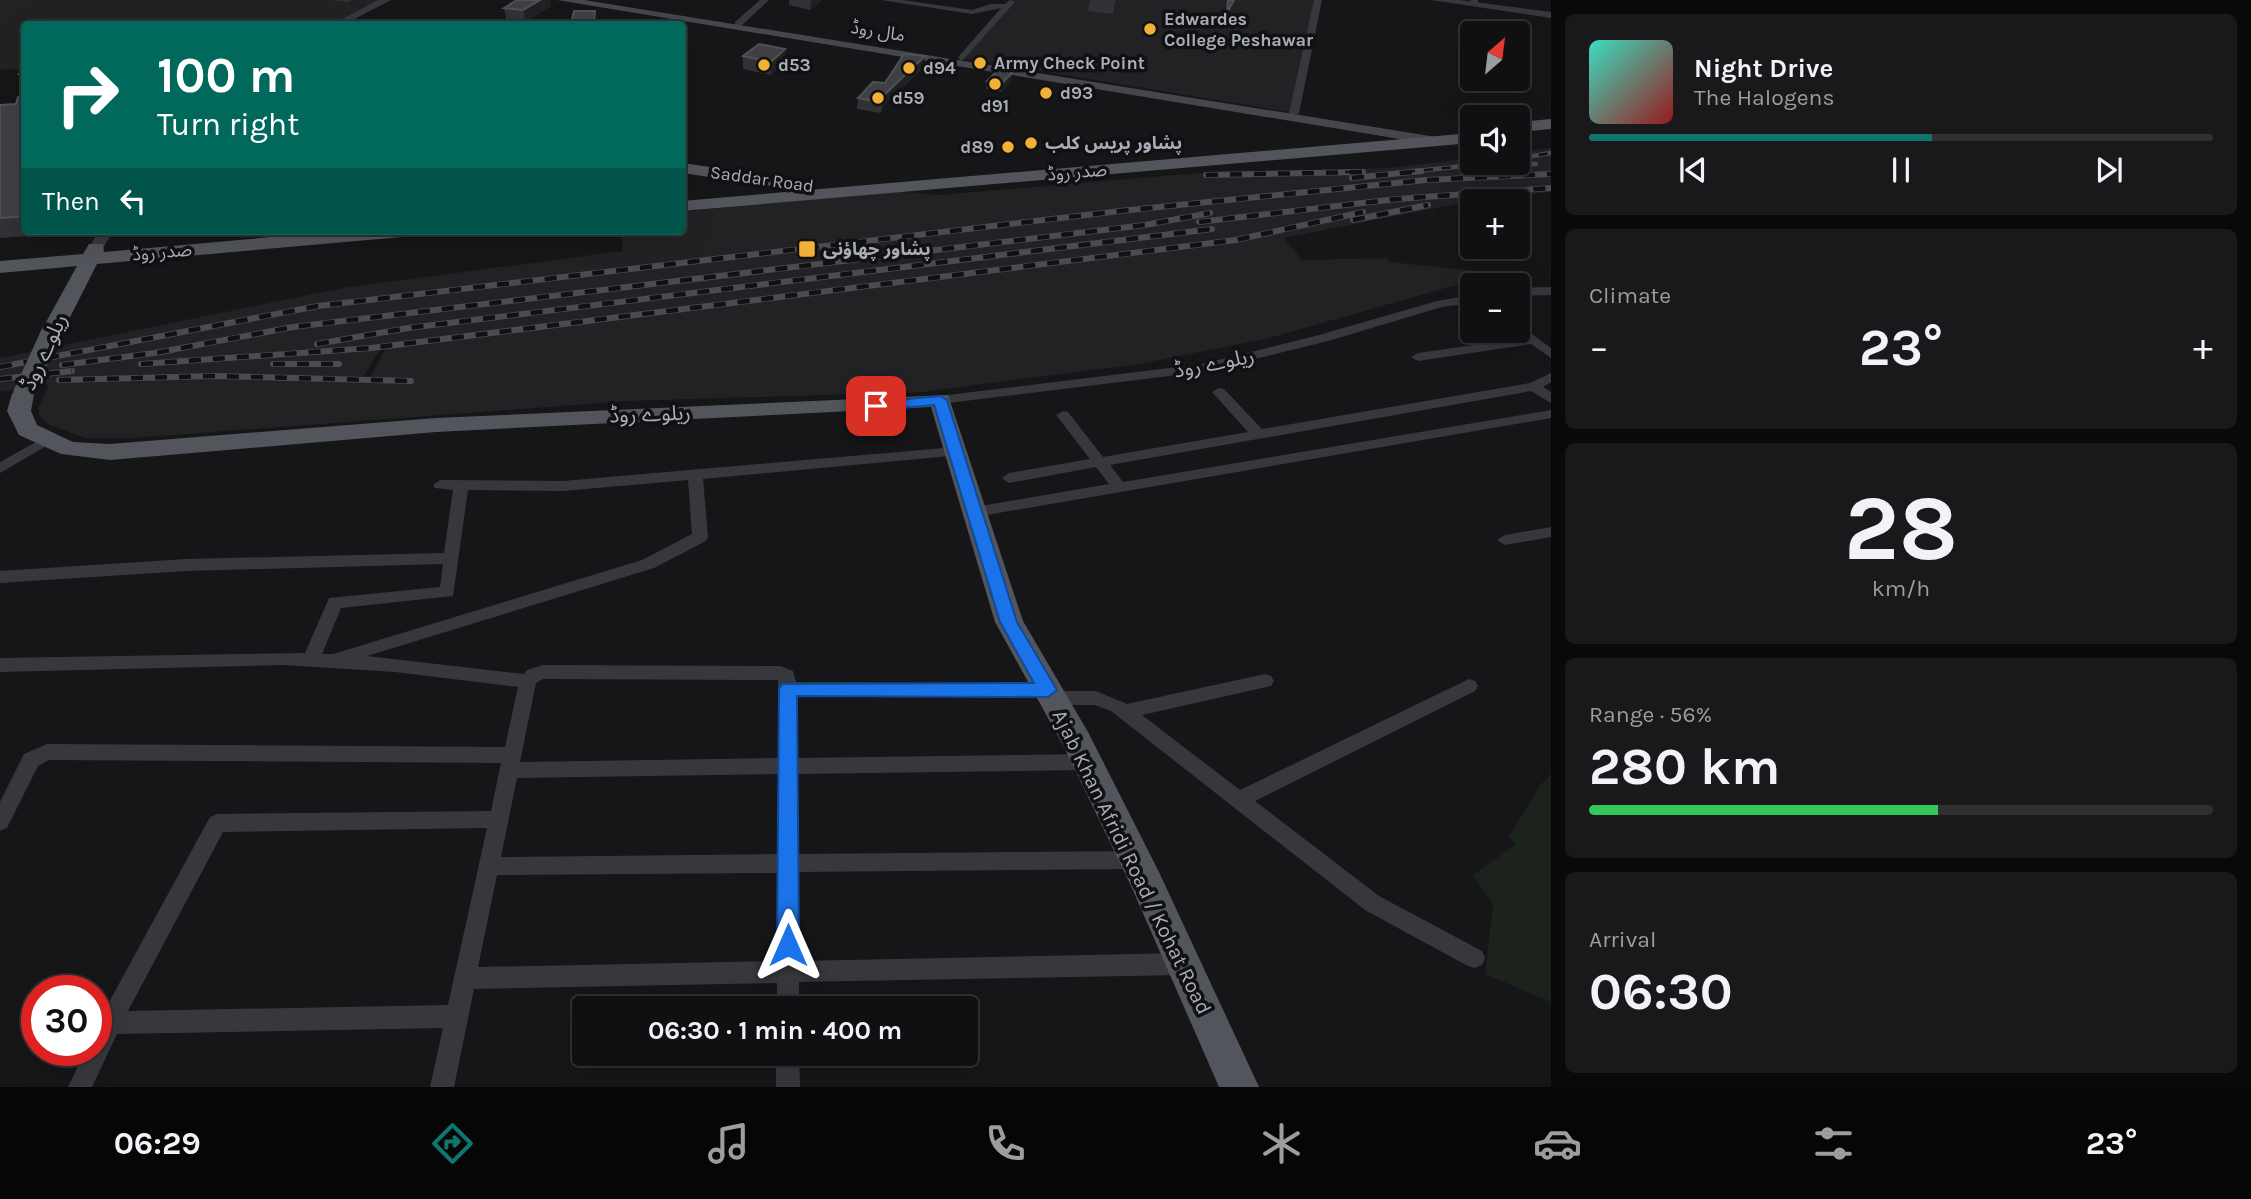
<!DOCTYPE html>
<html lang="en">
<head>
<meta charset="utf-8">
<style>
	body { margin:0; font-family:Karla,"Noto Sans Arabic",sans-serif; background:#19191b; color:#f1f3f6; height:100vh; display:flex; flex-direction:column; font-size:26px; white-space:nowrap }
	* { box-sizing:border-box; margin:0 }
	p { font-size:23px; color:#9c9d9f }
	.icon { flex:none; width:38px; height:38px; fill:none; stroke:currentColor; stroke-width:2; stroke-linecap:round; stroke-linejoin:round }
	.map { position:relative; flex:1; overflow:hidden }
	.side { display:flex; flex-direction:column; gap:14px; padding:14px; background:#09090a; width:700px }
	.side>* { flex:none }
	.banner { position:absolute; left:21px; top:21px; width:665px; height:214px; border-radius:7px; box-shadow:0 7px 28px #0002,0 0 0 2px #303032; background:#00695c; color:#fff; overflow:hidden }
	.needle { width:46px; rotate:28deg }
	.fabs { position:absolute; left:1460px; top:21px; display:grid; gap:14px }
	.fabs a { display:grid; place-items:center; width:70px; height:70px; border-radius:7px; background:#101012; box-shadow:0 7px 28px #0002,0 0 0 2px #303032; font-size:35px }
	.speed { position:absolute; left:21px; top:975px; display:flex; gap:14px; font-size:35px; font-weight:700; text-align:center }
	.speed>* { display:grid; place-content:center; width:91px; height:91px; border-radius:50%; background:#101012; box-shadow:0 7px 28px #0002,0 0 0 2px #303032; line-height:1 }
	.speed .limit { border:10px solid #d22; background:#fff; color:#111 }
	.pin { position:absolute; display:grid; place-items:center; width:60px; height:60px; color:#fff; margin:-30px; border-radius:14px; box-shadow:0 4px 10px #0006 }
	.me { position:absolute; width:77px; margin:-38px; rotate:0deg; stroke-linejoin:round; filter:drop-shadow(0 0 5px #0008) }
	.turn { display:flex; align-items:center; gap:24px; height:147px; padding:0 21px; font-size:32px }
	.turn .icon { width:91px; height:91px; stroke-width:2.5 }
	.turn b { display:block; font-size:49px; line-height:60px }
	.then { display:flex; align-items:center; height:66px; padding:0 21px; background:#0003; gap:14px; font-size:26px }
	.big { font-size:52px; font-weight:700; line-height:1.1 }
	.side .card { flex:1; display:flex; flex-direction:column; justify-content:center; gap:10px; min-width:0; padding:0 24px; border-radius:10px; background:#19191b }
	.side .dial { align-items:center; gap:0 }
	.dial b { font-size:91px; line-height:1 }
	.song { display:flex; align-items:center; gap:21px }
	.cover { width:84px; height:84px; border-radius:10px; background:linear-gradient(135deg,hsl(170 70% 55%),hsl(0 70% 35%)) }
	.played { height:7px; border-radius:4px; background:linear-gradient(90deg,#0f766e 55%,#303032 55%) }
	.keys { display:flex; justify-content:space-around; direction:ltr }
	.heat { display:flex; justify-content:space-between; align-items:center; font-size:38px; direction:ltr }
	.charge { height:10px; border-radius:5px; background:linear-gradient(90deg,#34c759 56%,#303032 0) }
	.trip { position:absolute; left:572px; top:996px; width:406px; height:70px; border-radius:7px; background:#101012; box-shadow:0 7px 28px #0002,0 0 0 2px #303032; font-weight:700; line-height:70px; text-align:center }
	.menu { display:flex; height:112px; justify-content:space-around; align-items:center; background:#060607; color:#9c9d9f }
	.menu .icon { width:49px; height:49px }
	.menu .current { color:#0f766e }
	.menu b { font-size:32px; color:#f1f3f6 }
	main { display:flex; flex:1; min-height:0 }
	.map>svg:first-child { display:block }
</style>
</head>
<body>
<main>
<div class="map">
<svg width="1551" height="1087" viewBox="0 0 1551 1087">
	<rect width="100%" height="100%" fill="#161618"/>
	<g fill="#222225" fill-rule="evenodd">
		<polygon points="0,0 386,0 338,24 24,24 24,69 0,70"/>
		<polygon points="1013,0 1318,0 1294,113 962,58"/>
		<path d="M 1551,148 L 1551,192 L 1472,201 L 1284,238 L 1302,260 L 1387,258 L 1389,262 L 1487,272 L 1496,279 L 1449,287 L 1269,338 L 1139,364 L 922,392 L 628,401 L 132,438 L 85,438 L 50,425 L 39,416 L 39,406 L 49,385 L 0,392 L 0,358 L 343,288 L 622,251 L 623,231 L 682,231 L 683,212 L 879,190 L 939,195 L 1186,174 L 1391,168 L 1472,158 L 1472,163 L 1517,163 L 1517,152 ZM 381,349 L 385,349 L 369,380 L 219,378 L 363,376 Z"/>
	</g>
	<polygon fill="#1c231d" points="1551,775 1551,1002 1485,974 1493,904 1473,875 1516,844 1509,837 1541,784"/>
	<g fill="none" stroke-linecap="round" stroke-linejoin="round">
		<g fill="#37383d" fill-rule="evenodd">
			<polygon points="760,0 769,0 741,26 735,26 735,22"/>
			<polygon points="881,0 902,0 972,10 991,4 1005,4 1010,0 1015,2 962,61 958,58 959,56 1001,8 972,14"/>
			<polygon points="1314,0 1322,0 1299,113 1294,116 1289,113"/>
			<polygon points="1470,0 1478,0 1478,2 1471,4"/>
			<polygon points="1551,287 1551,295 1517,296 1517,288"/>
			<polygon points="1472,295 1472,303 1442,307 1328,341 1202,372 940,404 933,400 940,396 1202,364 1319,335 1437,301"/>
			<polygon points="1517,323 1551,348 1551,358 1531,344 1418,361 1411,357 1418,353 1523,338 1514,331 1517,331"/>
			<polygon points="1551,373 1551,382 1543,387 1551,392 1551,403 1531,391 1110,465 1123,482 1551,410 1551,418 975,517 967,512 975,507 1109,484 1096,467 1009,483 1002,478 1009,473 1090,459 1056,415 1063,411 1068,412 1103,457 1248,432 1212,392 1219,388 1224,389 1262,429 1530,383"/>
			<polygon points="45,437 52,441 50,444 0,473 0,462"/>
			<path d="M 956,447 L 961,449 L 963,452 L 961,455 L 703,479 L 708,537 L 706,541 L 654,568 L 367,656 L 524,674 L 527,670 L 543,665 L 780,666 L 793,671 L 796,682 L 1048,683 L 1054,685 L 1056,691 L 1096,691 L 1127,704 L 1265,674 L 1271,676 L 1274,681 L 1271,686 L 1142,715 L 1240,790 L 1469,679 L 1475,681 L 1478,686 L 1475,691 L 1255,801 L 1379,896 L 1482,951 L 1485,958 L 1482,965 L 1474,968 L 1466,965 L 1365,910 L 1111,711 L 1095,705 L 1052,705 L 1046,703 L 1044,697 L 796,696 L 797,758 L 1087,754 L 1094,756 L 1096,762 L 1094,768 L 1087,770 L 797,774 L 798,854 L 1135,851 L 1142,854 L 1145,860 L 1142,866 L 1135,869 L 798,872 L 799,961 L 1183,953 L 1191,957 L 1194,964 L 1191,971 L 1183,975 L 799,982 L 799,1008 L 777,1008 L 777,983 L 474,989 L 454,1087 L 430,1087 L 443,1028 L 117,1034 L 92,1087 L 68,1087 L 86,1050 L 96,1050 L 96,1028 L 102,1015 L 210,817 L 217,814 L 491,811 L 501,763 L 49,760 L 38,766 L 7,828 L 0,831 L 0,802 L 24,754 L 47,744 L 505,747 L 518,687 L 395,672 L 284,665 L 0,672 L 0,658 L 305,653 L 329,598 L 440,587 L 443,564 L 186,571 L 0,583 L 0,571 L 186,559 L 444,553 L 453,490 L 435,488 L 433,485 L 440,480 L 563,481 ZM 688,480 L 692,534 L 642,560 L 333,654 L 322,654 L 341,608 L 453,596 L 468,490 L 563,491 ZM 543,679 L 778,680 L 778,758 L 520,762 L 536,683 ZM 778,774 L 777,854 L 501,857 L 517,778 ZM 487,828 L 448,1005 L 128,1011 L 223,832 ZM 777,873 L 777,961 L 478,967 L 497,875 Z"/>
			<polygon points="1551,527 1551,537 1505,545 1497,540 1505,535"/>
			<polygon points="776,1054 799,1054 800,1087 776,1087"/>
		</g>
		<g fill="#37383d" fill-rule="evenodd">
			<polygon points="378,0 391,0 345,24 333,24"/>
			<polygon points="1431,0 1460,0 1551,12 1551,18"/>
			<polygon points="99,231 113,231 102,250 97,252 89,247"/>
		</g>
		<polygon fill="#45474d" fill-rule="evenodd" points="557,0 584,0 1436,137 1443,141 1436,145"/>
		<g fill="#53555c" fill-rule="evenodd">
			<polygon points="1551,119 1551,129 1517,132 1517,122"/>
			<polygon points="1472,133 1472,143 682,211 682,201"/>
			<polygon points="682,163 801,180 810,185 801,190 682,173"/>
			<polygon points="339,231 411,231 402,237 97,264 62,333 51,339 40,333 77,266 0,273 0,261 83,254 89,244 103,244 104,252"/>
			<polygon points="23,387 34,394 31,411 37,425 73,442 110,444 436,418 948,395 1023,621 1088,732 1158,870 1259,1087 1219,1087 1132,888 1064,747 995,622 931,407 436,432 110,460 61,454 19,435 7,411 12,394"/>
		</g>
		<defs>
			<g id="rail-far1">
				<polyline points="1521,158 1551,153"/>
				<polyline points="1484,165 1536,164"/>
				<polyline points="1345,172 1363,172"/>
				<polyline points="1406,172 1494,163"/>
			</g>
			<g id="rail">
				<polyline points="1206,175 1363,172"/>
				<polyline points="1352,178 1422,171"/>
				<polyline points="1353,220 1428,205"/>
				<polyline points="1199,222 1397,199 1551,188"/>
				<polyline points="317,344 408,328 1212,229"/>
				<polyline points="141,364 371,348 1236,240 1363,212"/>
				<polyline points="273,364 339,364"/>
				<polyline points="62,365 155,353 293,327 1145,225 1210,213"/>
				<polyline points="0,367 318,306 1120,211 1426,180 1551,174"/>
				<polyline points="0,379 72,371"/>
				<polyline points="59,380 214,376 411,381"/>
			</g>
		</defs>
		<use href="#rail-far1" stroke="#4a4c52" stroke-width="4.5"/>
		<use href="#rail" stroke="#4a4c52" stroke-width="6"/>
		<use href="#rail-far1" stroke="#111113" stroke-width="2.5" stroke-dasharray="9" stroke-linecap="butt"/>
		<use href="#rail" stroke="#111113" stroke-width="4.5" stroke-dasharray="12" stroke-linecap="butt"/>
		<polyline stroke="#53555c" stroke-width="20" points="23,394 51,333"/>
	</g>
	<g fill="#323236">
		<polygon points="333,0 352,0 348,2"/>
		<polygon points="517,0 550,0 551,6 525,22 506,20 504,8"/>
		<polygon points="789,0 822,0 810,10 789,5"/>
		<polygon points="1090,0 1120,0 1113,14 1088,11"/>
		<polygon points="743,56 785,61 771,75 743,69"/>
		<polygon points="924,67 882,107 881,113 857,109 858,98 885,83"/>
		<polygon points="24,68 24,87 19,74"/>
		<polygon points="1012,73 1011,81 1001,92 986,89 987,81"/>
		<polygon points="24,97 24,231 56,231 54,234 0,238 0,105 16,104"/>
	</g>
	<g fill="#212124">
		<polygon points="540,0 550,0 551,6 525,22 523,10"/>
		<polygon points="811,0 822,0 810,10"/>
		<polygon points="1116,0 1120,0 1113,14 1115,2"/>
		<polygon points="785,49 785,61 771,75 771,62"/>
		<polygon points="925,56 924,67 882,107 881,113 883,96"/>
		<polygon points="1012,73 1011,81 1001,92 1002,83"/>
	</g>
	<g fill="#3f3f44" stroke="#4f5156" stroke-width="2">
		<polygon points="517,0 540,0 523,10 504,8"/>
		<polygon points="1228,0 1234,0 1227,13"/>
		<polygon points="574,11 595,11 594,24 571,24"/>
		<polygon points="759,44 785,49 771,62 743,56"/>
		<polygon points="904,54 925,56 883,96 881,102 858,98 873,82 885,83"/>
		<polygon points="24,68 24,74 19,74"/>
		<polygon points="998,70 1012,73 1002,83 987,81"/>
		<polygon points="18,97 24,97 24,216 0,218 0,105 16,104"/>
	</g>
	<polygon fill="#1a73e8" stroke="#114b97" stroke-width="2" points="940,396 947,400 1017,622 1057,690 1048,697 797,696 799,945 796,952 788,955 781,952 777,945 779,689 782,684 1034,683 1000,622 934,405 876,410 869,406 876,402"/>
	<g fill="#f2b134" stroke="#111113" stroke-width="2.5">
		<circle cx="1150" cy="29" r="7"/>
		<circle cx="980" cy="63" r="7"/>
		<circle cx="764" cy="65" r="7"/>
		<circle cx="909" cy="68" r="7"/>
		<circle cx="995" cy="84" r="7"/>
		<circle cx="1046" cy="93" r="7"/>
		<circle cx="878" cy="98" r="7"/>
		<circle cx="1031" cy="143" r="7"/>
		<circle cx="1008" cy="147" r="7"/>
		<rect x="798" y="240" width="18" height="18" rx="3.5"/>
	</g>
	<g text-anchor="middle" stroke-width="7" stroke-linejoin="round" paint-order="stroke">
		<g font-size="18" font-weight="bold" fill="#a8adb8" stroke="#111113" text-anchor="start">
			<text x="1164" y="25">Edwardes<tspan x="1164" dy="21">College Peshawar</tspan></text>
			<text x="994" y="69">Army Check Point</text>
			<text x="778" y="71">d53</text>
			<text x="923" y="74">d94</text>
			<text x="1060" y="99">d93</text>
			<text x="892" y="104">d59</text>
			<text x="995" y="112" text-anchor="middle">d91</text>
			<text x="1045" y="149">پشاور پریس کلب</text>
			<text x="994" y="153" text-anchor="end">d89</text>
			<text x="823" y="255">پشاور چھاؤنی</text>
		</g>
		<g font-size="18" fill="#a8adb8" stroke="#111113">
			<text transform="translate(878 31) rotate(9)" y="6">مال روڈ</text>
			<text transform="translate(1077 172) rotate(-5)" y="6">صدر روڈ</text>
			<text transform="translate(762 179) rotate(8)" y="6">Saddar Road</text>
			<text transform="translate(162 252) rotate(-5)" y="6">صدر روڈ</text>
		</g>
		<g font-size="21" fill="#a8adb8" stroke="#111113">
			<text transform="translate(44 352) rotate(-65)" y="7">ریلوے روڈ</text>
			<text transform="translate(1214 363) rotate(-11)" y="7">ریلوے روڈ</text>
			<text transform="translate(650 414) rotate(-2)" y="7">ریلوے روڈ</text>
			<text transform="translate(1132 862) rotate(64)" y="7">Ajab Khan Afridi Road / Kohat Road</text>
		</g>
	</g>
</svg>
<div class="fabs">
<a><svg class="needle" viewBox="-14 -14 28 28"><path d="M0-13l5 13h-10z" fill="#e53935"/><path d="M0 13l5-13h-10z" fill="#9c9d9f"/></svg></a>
<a><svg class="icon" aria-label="sound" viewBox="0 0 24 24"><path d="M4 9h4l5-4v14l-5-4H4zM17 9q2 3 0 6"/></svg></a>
<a>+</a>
<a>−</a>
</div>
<div class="speed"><div class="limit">30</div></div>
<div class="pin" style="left:876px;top:406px;background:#d93025"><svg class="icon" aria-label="arrive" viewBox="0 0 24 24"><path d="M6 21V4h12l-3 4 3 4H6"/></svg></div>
<svg class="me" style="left:788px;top:945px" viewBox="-20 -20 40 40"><path d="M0-17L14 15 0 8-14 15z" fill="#1a73e8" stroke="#fff" stroke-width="4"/></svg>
<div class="trip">06:30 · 1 min · 400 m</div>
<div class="banner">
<div class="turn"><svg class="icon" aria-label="right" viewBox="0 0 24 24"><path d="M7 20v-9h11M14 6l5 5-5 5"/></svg><div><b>100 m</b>Turn right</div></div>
<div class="then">Then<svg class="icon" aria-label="left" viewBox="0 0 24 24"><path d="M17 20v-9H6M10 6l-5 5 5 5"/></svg></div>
</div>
</div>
<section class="side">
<div class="card">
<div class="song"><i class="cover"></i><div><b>Night Drive</b><p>The Halogens</p></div></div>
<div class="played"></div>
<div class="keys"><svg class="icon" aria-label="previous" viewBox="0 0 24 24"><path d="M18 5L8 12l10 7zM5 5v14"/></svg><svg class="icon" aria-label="pause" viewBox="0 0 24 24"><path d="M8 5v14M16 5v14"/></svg><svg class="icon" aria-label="next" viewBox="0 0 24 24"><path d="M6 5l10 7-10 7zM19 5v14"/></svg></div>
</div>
<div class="card"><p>Climate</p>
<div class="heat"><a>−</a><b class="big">23°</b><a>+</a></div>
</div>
<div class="card dial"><b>28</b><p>km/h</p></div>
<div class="card"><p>Range · 56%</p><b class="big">280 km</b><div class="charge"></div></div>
<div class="card"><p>Arrival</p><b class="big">06:30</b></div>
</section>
</main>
<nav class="menu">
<b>06:29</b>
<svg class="icon current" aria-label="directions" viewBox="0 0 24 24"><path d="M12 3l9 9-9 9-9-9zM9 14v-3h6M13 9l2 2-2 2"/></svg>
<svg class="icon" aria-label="music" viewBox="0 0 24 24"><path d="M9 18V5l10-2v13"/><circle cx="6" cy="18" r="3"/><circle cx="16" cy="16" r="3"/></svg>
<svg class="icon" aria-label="phone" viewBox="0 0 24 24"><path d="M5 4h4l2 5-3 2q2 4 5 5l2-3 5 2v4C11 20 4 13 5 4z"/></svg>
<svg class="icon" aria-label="climate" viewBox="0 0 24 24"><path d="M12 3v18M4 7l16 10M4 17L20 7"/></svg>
<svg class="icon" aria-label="car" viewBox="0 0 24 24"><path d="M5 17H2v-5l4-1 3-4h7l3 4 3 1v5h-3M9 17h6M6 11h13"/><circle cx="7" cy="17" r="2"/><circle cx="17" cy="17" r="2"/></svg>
<svg class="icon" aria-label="filters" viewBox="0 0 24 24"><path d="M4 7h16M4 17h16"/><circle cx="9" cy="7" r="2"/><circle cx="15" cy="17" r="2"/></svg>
<b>23°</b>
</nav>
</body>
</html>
